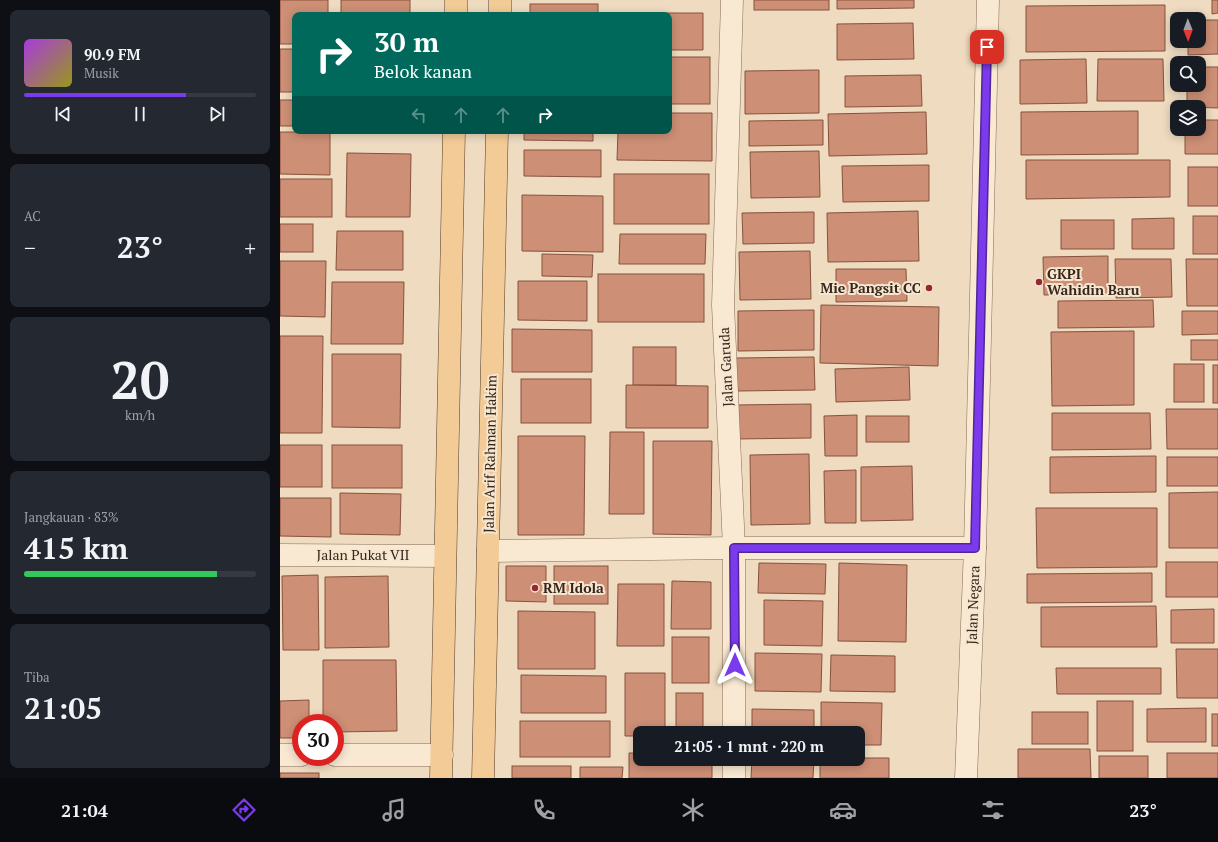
<!DOCTYPE html>
<html lang="id">
<head>
<meta charset="utf-8">
<style>
	body { margin:0; font-family:"PT Serif",serif; background:#242831; color:#f1f3f6; height:100vh; display:flex; flex-direction:column; font-size:15px; white-space:nowrap }
	* { box-sizing:border-box; margin:0 }
	p { font-size:13px; color:#9ea1a6 }
	.icon { flex:none; width:22px; height:22px; fill:none; stroke:currentColor; stroke-width:2; stroke-linecap:round; stroke-linejoin:round }
	.map { position:relative; flex:1; overflow:hidden }
	.sheet { display:flex; flex-direction:column; gap:10px; padding:10px; background:#0d0f14; width:280px }
	.sheet>* { flex:none }
	.banner { position:absolute; left:12px; top:12px; width:380px; height:122px; border-radius:8px; box-shadow:0 2px 10px #0003; background:#00695c; color:#fff; overflow:hidden }
	.needle { width:26px; rotate:179deg }
	.tools { position:absolute; left:890px; top:12px; display:grid; gap:8px }
	.tools a { display:grid; place-items:center; width:36px; height:36px; border-radius:8px; background:#171b24; box-shadow:0 2px 10px #0003; font-size:20px }
	.speed { position:absolute; left:12px; top:714px; display:flex; gap:8px; font-size:20px; font-weight:700; text-align:center }
	.speed>* { display:grid; place-content:center; width:52px; height:52px; border-radius:50%; background:#171b24; box-shadow:0 2px 10px #0003; line-height:1 }
	.speed .limit { border:6px solid #d22; background:#fff; color:#111 }
	.pin { position:absolute; display:grid; place-items:center; width:34px; height:34px; color:#fff; margin:-17px; border-radius:8px; box-shadow:0 2px 6px #0006 }
	.me { position:absolute; width:44px; margin:-22px; rotate:0deg; stroke-linejoin:round; filter:drop-shadow(0 0 3px #0008) }
	.turn { display:flex; align-items:center; gap:14px; height:84px; padding:0 16px; font-size:18px }
	.turn .icon { width:52px; height:52px; stroke-width:2.5 }
	.turn b { display:block; font-size:28px; line-height:34px }
	.lanes { display:flex; align-items:center; height:38px; padding:0 16px; background:#0003; justify-content:center; gap:20px; direction:ltr }
	.lanes .off { opacity:.35 }
	.big { font-size:30px; font-weight:700; line-height:1.1 }
	.sheet .widget { flex:1; display:flex; flex-direction:column; justify-content:center; gap:6px; min-width:0; padding:0 14px; border-radius:8px; background:#242831 }
	.sheet .dial { align-items:center; gap:0 }
	.dial b { font-size:52px; line-height:1 }
	.song { display:flex; align-items:center; gap:12px }
	.cover { width:48px; height:48px; border-radius:6px; background:linear-gradient(135deg,hsl(280 70% 55%),hsl(60 70% 35%)) }
	.played { height:4px; border-radius:2px; background:linear-gradient(90deg,#7c3aed 70%,#363941 70%) }
	.keys { display:flex; justify-content:space-around; direction:ltr }
	.heat { display:flex; justify-content:space-between; align-items:center; font-size:22px; direction:ltr }
	.charge { height:6px; border-radius:3px; background:linear-gradient(90deg,#34c759 83%,#363941 0) }
	.trip { position:absolute; left:353px; top:726px; width:232px; height:40px; border-radius:8px; background:#171b24; box-shadow:0 2px 10px #0003; font-weight:700; line-height:40px; text-align:center }
	.menu { display:flex; height:64px; justify-content:space-around; align-items:center; background:#090b0e; color:#9ea1a6 }
	.menu .icon { width:28px; height:28px }
	.menu .selected { color:#7c3aed }
	.menu b { font-size:18px; color:#f1f3f6 }
	main { display:flex; flex:1; min-height:0 }
	.map>svg:first-child { display:block }
</style>
</head>
<body>
<main>
<section class="sheet">
<div class="widget">
<div class="song"><i class="cover"></i><div><b>90.9 FM</b><p>Musik</p></div></div>
<div class="played"></div>
<div class="keys"><svg class="icon" aria-label="previous" viewBox="0 0 24 24"><path d="M18 5L8 12l10 7zM5 5v14"/></svg><svg class="icon" aria-label="pause" viewBox="0 0 24 24"><path d="M8 5v14M16 5v14"/></svg><svg class="icon" aria-label="next" viewBox="0 0 24 24"><path d="M6 5l10 7-10 7zM19 5v14"/></svg></div>
</div>
<div class="widget"><p>AC</p>
<div class="heat"><a>−</a><b class="big">23°</b><a>+</a></div>
</div>
<div class="widget dial"><b>20</b><p>km/h</p></div>
<div class="widget"><p>Jangkauan · 83%</p><b class="big">415 km</b><div class="charge"></div></div>
<div class="widget"><p>Tiba</p><b class="big">21:05</b></div>
</section>
<div class="map">
<svg width="938" height="778" viewBox="0 0 938 778">
	<rect width="100%" height="100%" fill="#eedbc0"/>
	<g fill="#cd8f75" stroke="#87523d">
		<polygon points="0,0 48,0 48,15 15,15 15,44 0,44"/>
		<rect x="61" y="0" width="69" height="15"/>
		<rect x="474" y="0" width="75" height="10"/>
		<polygon points="557,0 634,0 634,8 557,9"/>
		<polygon points="932,0 938,0 938,13 932,14"/>
		<rect x="250" y="4" width="68" height="11"/>
		<polygon points="885,5 885,51 746,52 746,6"/>
		<polygon points="342,13 423,13 423,50 389,50 389,15 342,15"/>
		<polygon points="919,20 938,20 938,54 908,55 908,41 919,41"/>
		<polygon points="633,23 634,59 557,60 557,24"/>
		<rect x="0" y="49" width="15" height="43"/>
		<rect x="389" y="57" width="41" height="47"/>
		<polygon points="806,59 807,103 740,104 740,60"/>
		<polygon points="818,59 883,59 884,101 817,101"/>
		<polygon points="919,67 938,67 938,108 907,107 907,85 919,85"/>
		<polygon points="539,70 539,113 465,114 465,71"/>
		<polygon points="641,75 642,106 565,107 565,76"/>
		<rect x="0" y="100" width="15" height="26"/>
		<polygon points="858,111 858,154 741,155 741,112"/>
		<polygon points="646,112 647,154 549,156 548,114"/>
		<polygon points="389,113 432,113 432,161 337,160 338,131 389,131"/>
		<polygon points="543,120 543,145 469,146 469,121"/>
		<polygon points="919,120 938,120 938,154 905,154 905,129 919,129"/>
		<polygon points="244,131 313,131 313,141 244,140"/>
		<polygon points="0,132 50,132 50,175 0,174"/>
		<polygon points="244,150 321,150 321,177 244,176"/>
		<polygon points="539,151 540,197 471,198 470,152"/>
		<polygon points="67,153 131,154 130,217 66,217"/>
		<polygon points="746,160 890,160 890,197 746,199"/>
		<polygon points="649,165 649,201 563,202 562,166"/>
		<rect x="908" y="167" width="30" height="39"/>
		<rect x="334" y="174" width="95" height="50"/>
		<rect x="0" y="179" width="52" height="38"/>
		<polygon points="242,195 323,196 323,252 242,251"/>
		<polygon points="638,211 639,261 548,262 547,213"/>
		<polygon points="534,212 534,243 463,244 462,213"/>
		<rect x="913" y="216" width="25" height="38"/>
		<polygon points="894,218 894,249 852,249 852,219"/>
		<rect x="781" y="220" width="53" height="29"/>
		<rect x="0" y="224" width="33" height="28"/>
		<polygon points="57,231 123,231 123,270 56,270"/>
		<polygon points="340,234 426,234 425,264 339,264"/>
		<polygon points="530,251 531,299 460,300 459,252"/>
		<polygon points="262,254 313,255 312,277 262,276"/>
		<polygon points="828,256 828,294 764,295 763,257"/>
		<polygon points="835,259 891,259 892,297 836,298"/>
		<polygon points="906,259 938,259 938,306 907,306"/>
		<polygon points="0,261 46,261 45,317 0,316"/>
		<polygon points="556,269 626,269 627,301 556,302"/>
		<rect x="318" y="274" width="106" height="48"/>
		<polygon points="238,281 307,281 307,321 238,320"/>
		<polygon points="52,282 124,282 123,344 51,344"/>
		<polygon points="873,300 874,327 778,328 778,301"/>
		<polygon points="541,305 659,307 658,366 540,363"/>
		<polygon points="534,310 534,350 458,351 458,311"/>
		<polygon points="902,311 938,311 938,334 902,335"/>
		<polygon points="232,329 312,330 312,372 232,372"/>
		<polygon points="854,331 854,405 772,406 771,332"/>
		<polygon points="0,336 43,336 42,433 0,433"/>
		<rect x="911" y="340" width="27" height="20"/>
		<rect x="353" y="347" width="43" height="38"/>
		<polygon points="52,354 121,354 120,428 52,427"/>
		<polygon points="534,357 535,390 457,391 456,358"/>
		<rect x="894" y="364" width="30" height="38"/>
		<rect x="933" y="365" width="5" height="38"/>
		<polygon points="629,367 630,400 556,402 555,369"/>
		<rect x="241" y="379" width="70" height="44"/>
		<polygon points="346,385 428,386 428,428 346,428"/>
		<polygon points="531,404 531,438 455,439 455,405"/>
		<polygon points="886,409 938,409 938,449 887,449"/>
		<polygon points="772,413 870,413 871,449 772,450"/>
		<polygon points="577,415 577,456 545,456 544,416"/>
		<rect x="586" y="416" width="43" height="26"/>
		<polygon points="330,432 364,432 364,514 329,514"/>
		<polygon points="238,436 305,436 304,535 238,535"/>
		<polygon points="373,441 432,441 431,535 373,534"/>
		<rect x="0" y="445" width="42" height="42"/>
		<rect x="52" y="445" width="70" height="43"/>
		<polygon points="529,454 530,524 471,525 470,455"/>
		<polygon points="876,456 876,492 770,493 770,457"/>
		<rect x="887" y="457" width="51" height="29"/>
		<polygon points="632,466 633,520 581,521 581,467"/>
		<polygon points="576,470 576,523 545,523 544,471"/>
		<polygon points="938,492 938,548 889,548 889,493"/>
		<polygon points="60,493 121,494 120,535 60,534"/>
		<polygon points="0,498 51,498 51,537 0,536"/>
		<polygon points="756,508 877,508 877,567 757,568"/>
		<rect x="886" y="562" width="52" height="35"/>
		<polygon points="479,563 546,564 545,594 478,593"/>
		<polygon points="559,563 627,565 626,642 558,641"/>
		<polygon points="226,566 266,566 266,602 226,601"/>
		<rect x="274" y="566" width="54" height="38"/>
		<polygon points="872,573 872,602 747,603 747,574"/>
		<polygon points="38,575 39,650 3,650 2,576"/>
		<polygon points="108,576 109,647 45,648 45,577"/>
		<polygon points="392,581 431,582 431,629 391,629"/>
		<polygon points="338,584 384,584 384,646 337,646"/>
		<polygon points="484,600 543,601 542,646 484,645"/>
		<polygon points="876,606 877,647 761,647 761,607"/>
		<polygon points="934,609 934,643 891,643 891,610"/>
		<polygon points="238,611 315,612 315,669 238,669"/>
		<rect x="392" y="637" width="37" height="46"/>
		<polygon points="896,649 938,649 938,698 897,698"/>
		<polygon points="475,653 542,654 541,692 475,691"/>
		<polygon points="551,655 615,656 615,692 550,691"/>
		<polygon points="43,660 116,660 117,731 55,732 55,723 43,723"/>
		<polygon points="776,668 881,668 881,694 777,694"/>
		<polygon points="345,673 385,673 385,733 360,733 360,736 345,736"/>
		<polygon points="241,675 326,676 326,713 241,713"/>
		<rect x="396" y="693" width="27" height="40"/>
		<polygon points="29,700 29,723 21,723 21,738 0,738 0,701"/>
		<rect x="817" y="701" width="36" height="50"/>
		<polygon points="541,702 602,703 601,745 578,745 578,733 541,733"/>
		<polygon points="926,708 926,742 867,742 867,709"/>
		<polygon points="472,709 534,710 534,733 472,733"/>
		<rect x="752" y="712" width="56" height="32"/>
		<rect x="932" y="714" width="6" height="32"/>
		<rect x="240" y="721" width="90" height="36"/>
		<polygon points="738,749 810,749 811,778 738,778"/>
		<polygon points="349,753 360,753 360,759 432,759 432,778 349,778"/>
		<rect x="887" y="753" width="51" height="25"/>
		<rect x="819" y="756" width="49" height="22"/>
		<polygon points="578,758 609,758 609,778 540,778 540,759 578,759"/>
		<polygon points="472,759 534,759 533,778 471,778"/>
		<rect x="232" y="766" width="59" height="12"/>
		<polygon points="300,767 343,767 342,778 300,778"/>
		<rect x="0" y="773" width="39" height="5"/>
	</g>
	<g fill="none" stroke-linecap="round" stroke-linejoin="round">
		<defs>
			<g id="street">
				<polyline points="452,0 443,305 454,548 454,733"/>
				<polyline points="208,551 454,548 695,548"/>
				<polyline points="0,555 165,556"/>
				<polyline points="0,755 21,755"/>
				<polyline points="55,755 162,755"/>
				<polyline points="454,778 454,759"/>
				<polyline points="686,778 695,548 708,0"/>
			</g>
			<g id="primary">
				<polyline points="176,15 176,0"/>
				<polyline points="220,15 220,0"/>
				<polyline points="161,778 174,131"/>
				<polyline points="203,778 217,131"/>
			</g>
		</defs>
		<use href="#street" stroke="#876b58" stroke-width="23"/>
		<use href="#primary" stroke="#553a2c" stroke-width="23"/>
		<use href="#street" stroke="#f9e9d3" stroke-width="22"/>
		<use href="#primary" stroke="#f3cb96" stroke-width="22"/>
	</g>
	<g fill="none" stroke-linecap="round" stroke-linejoin="round">
		<defs>
			<polyline id="route" points="455,665 454,548 695,548 707,47"/>
		</defs>
		<use href="#route" stroke="#51269a" stroke-width="10"/>
		<use href="#route" stroke="#7c3aed" stroke-width="7"/>
	</g>
	<g fill="#972735" stroke="#f6e6cf" stroke-width="1.5">
		<circle cx="759" cy="282" r="4"/>
		<circle cx="649" cy="288" r="4"/>
		<circle cx="255" cy="588" r="4"/>
	</g>
	<g text-anchor="middle" stroke-width="4" stroke-linejoin="round" paint-order="stroke">
		<g font-size="14" font-weight="bold" fill="#37261c" stroke="#f6e6cf" text-anchor="start">
			<text x="767" y="279">GKPI<tspan x="767" dy="16">Wahidin Baru</tspan></text>
			<text x="641" y="293" text-anchor="end">Mie Pangsit CC</text>
			<text x="263" y="593">RM Idola</text>
		</g>
		<g font-size="14" fill="#37261c" stroke="#f6e6cf">
			<text transform="translate(446 367) rotate(-93)" y="5">Jalan Garuda</text>
			<text transform="translate(210 454) rotate(-89)" y="5">Jalan Arif Rahman Hakim</text>
			<text x="83" y="560">Jalan Pukat VII</text>
			<text transform="translate(693 605) rotate(-88)" y="5">Jalan Negara</text>
		</g>
	</g>
</svg>
<div class="tools">
<a><svg class="needle" viewBox="-14 -14 28 28"><path d="M0-13l5 13h-10z" fill="#e53935"/><path d="M0 13l5-13h-10z" fill="#9ea1a6"/></svg></a>
<a><svg class="icon" aria-label="search" viewBox="0 0 24 24"><circle cx="10" cy="10" r="6"/><path d="M15 15l6 6"/></svg></a>
<a><svg class="icon" aria-label="layers" viewBox="0 0 24 24"><path d="M12 4l9 5-9 5-9-5zM3 14l9 5 9-5"/></svg></a>
</div>
<div class="speed"><div class="limit">30</div></div>
<div class="pin" style="left:707px;top:47px;background:#d93025"><svg class="icon" aria-label="arrive" viewBox="0 0 24 24"><path d="M6 21V4h12l-3 4 3 4H6"/></svg></div>
<svg class="me" style="left:455px;top:665px" viewBox="-20 -20 40 40"><path d="M0-17L14 15 0 8-14 15z" fill="#7c3aed" stroke="#fff" stroke-width="4"/></svg>
<div class="trip">21:05 · 1 mnt · 220 m</div>
<div class="banner">
<div class="turn"><svg class="icon" aria-label="right" viewBox="0 0 24 24"><path d="M7 20v-9h11M14 6l5 5-5 5"/></svg><div><b>30 m</b>Belok kanan</div></div>
<div class="lanes"><svg class="icon off" aria-label="left" viewBox="0 0 24 24"><path d="M17 20v-9H6M10 6l-5 5 5 5"/></svg><svg class="icon off" aria-label="ahead" viewBox="0 0 24 24"><path d="M12 20V5M6 11l6-6 6 6"/></svg><svg class="icon off" aria-label="ahead" viewBox="0 0 24 24"><path d="M12 20V5M6 11l6-6 6 6"/></svg><svg class="icon" aria-label="right" viewBox="0 0 24 24"><path d="M7 20v-9h11M14 6l5 5-5 5"/></svg></div>
</div>
</div>
</main>
<nav class="menu">
<b>21:04</b>
<svg class="icon selected" aria-label="directions" viewBox="0 0 24 24"><path d="M12 3l9 9-9 9-9-9zM9 14v-3h6M13 9l2 2-2 2"/></svg>
<svg class="icon" aria-label="music" viewBox="0 0 24 24"><path d="M9 18V5l10-2v13"/><circle cx="6" cy="18" r="3"/><circle cx="16" cy="16" r="3"/></svg>
<svg class="icon" aria-label="phone" viewBox="0 0 24 24"><path d="M5 4h4l2 5-3 2q2 4 5 5l2-3 5 2v4C11 20 4 13 5 4z"/></svg>
<svg class="icon" aria-label="climate" viewBox="0 0 24 24"><path d="M12 3v18M4 7l16 10M4 17L20 7"/></svg>
<svg class="icon" aria-label="car" viewBox="0 0 24 24"><path d="M5 17H2v-5l4-1 3-4h7l3 4 3 1v5h-3M9 17h6M6 11h13"/><circle cx="7" cy="17" r="2"/><circle cx="17" cy="17" r="2"/></svg>
<svg class="icon" aria-label="filters" viewBox="0 0 24 24"><path d="M4 7h16M4 17h16"/><circle cx="9" cy="7" r="2"/><circle cx="15" cy="17" r="2"/></svg>
<b>23°</b>
</nav>
</body>
</html>
